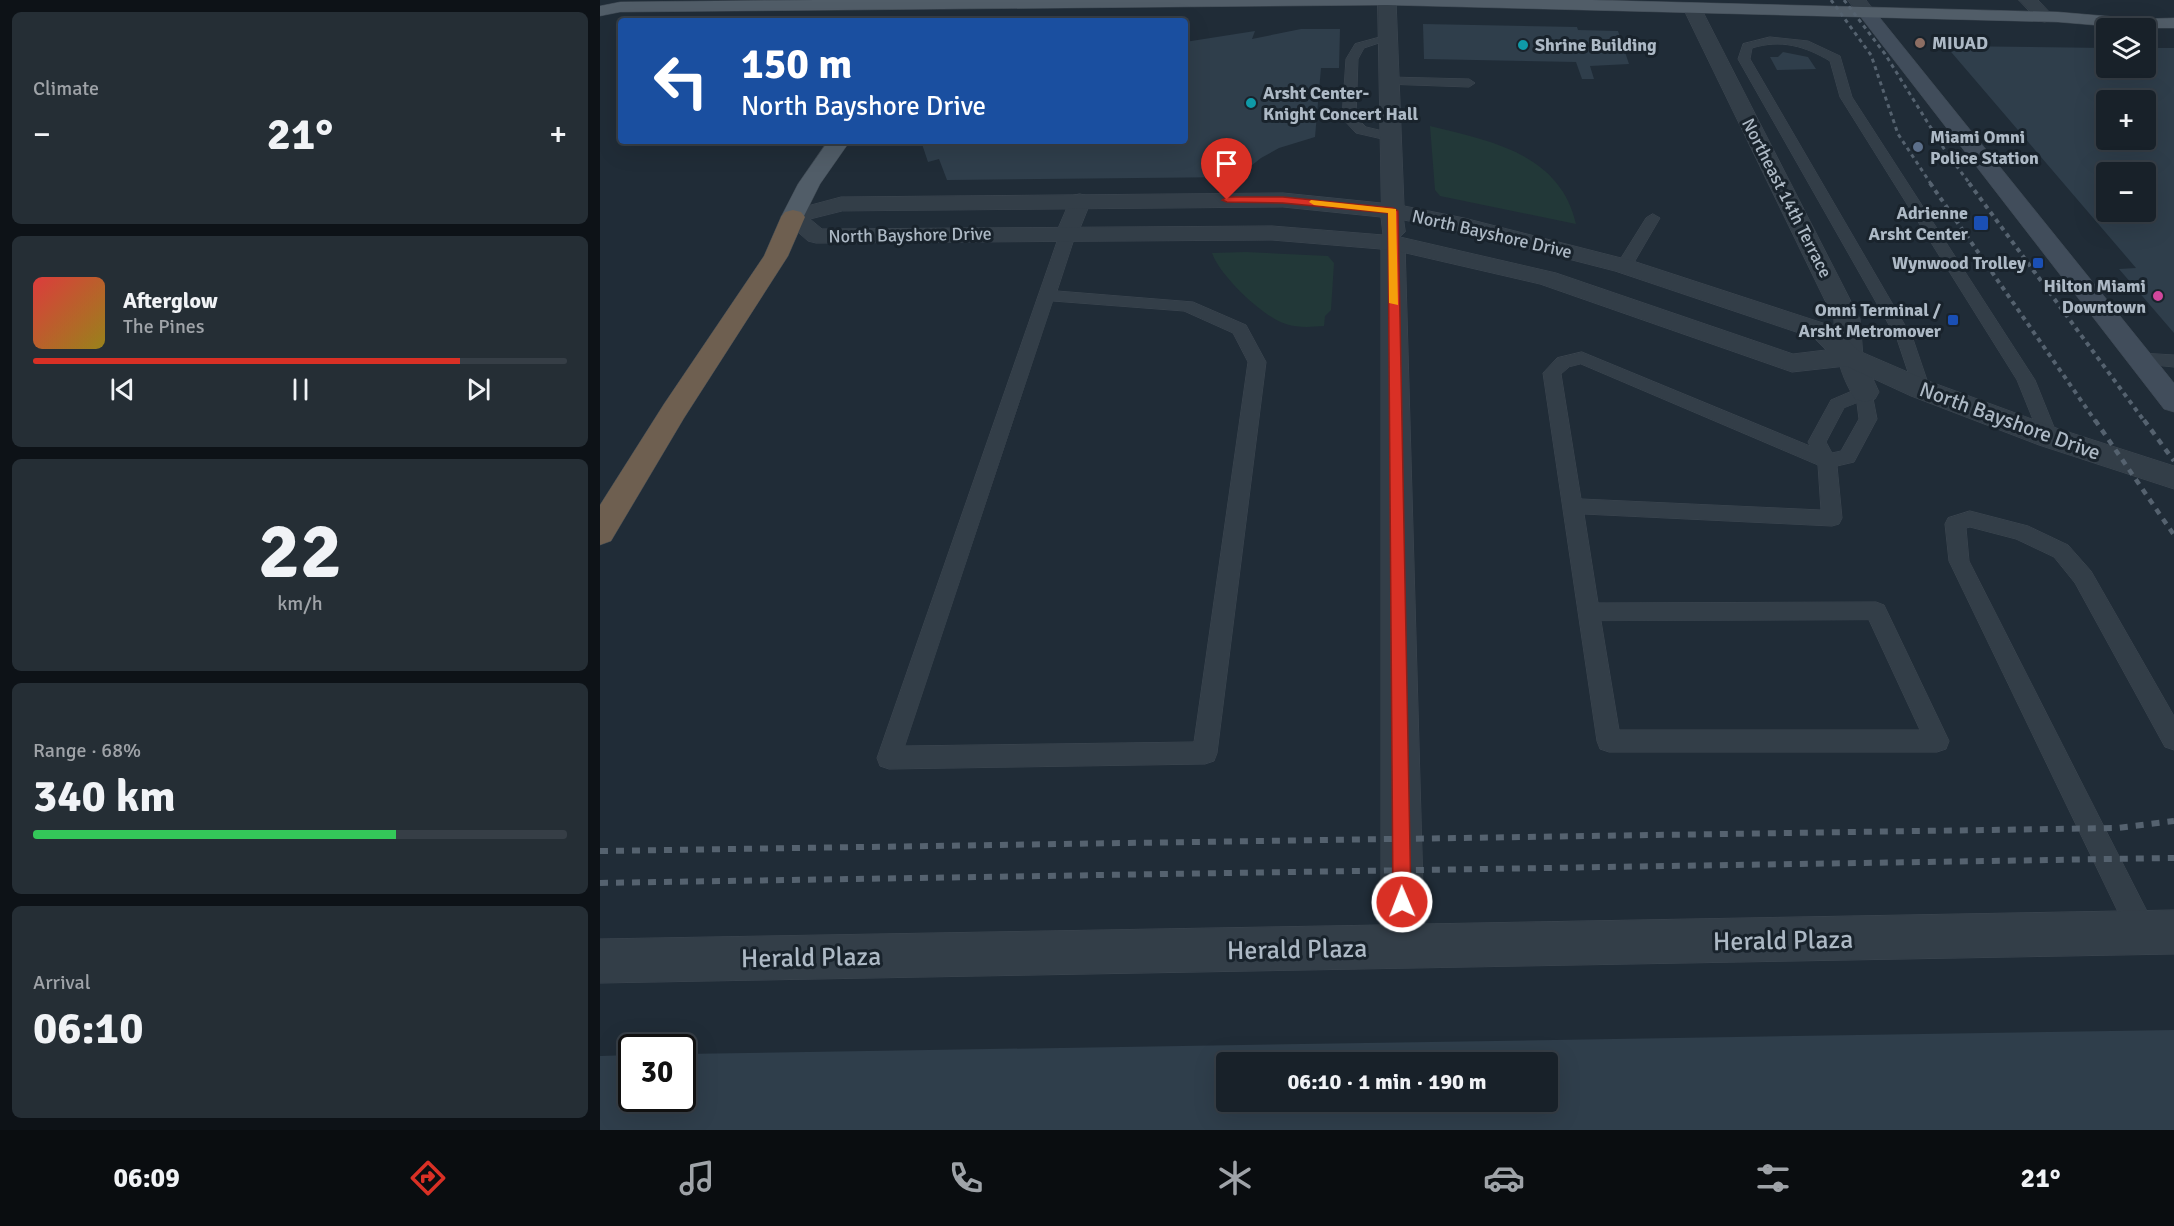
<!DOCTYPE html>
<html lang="en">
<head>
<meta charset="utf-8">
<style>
	body { margin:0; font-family:Signika,sans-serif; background:#252e35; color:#f1f3f6; height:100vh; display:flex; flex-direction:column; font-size:22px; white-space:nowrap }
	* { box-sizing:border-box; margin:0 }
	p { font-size:20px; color:#9fa3a8 }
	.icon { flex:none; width:33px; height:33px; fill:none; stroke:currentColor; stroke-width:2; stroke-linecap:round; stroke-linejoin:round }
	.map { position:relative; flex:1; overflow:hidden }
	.details { display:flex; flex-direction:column; gap:12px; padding:12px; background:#0d1217; width:600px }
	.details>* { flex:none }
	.guide { position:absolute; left:18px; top:18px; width:570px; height:126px; border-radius:6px; box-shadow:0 6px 24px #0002,0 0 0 2px #363e46; background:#1a4fa0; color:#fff; overflow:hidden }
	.tools { position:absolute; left:1496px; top:18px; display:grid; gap:12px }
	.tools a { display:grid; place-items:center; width:60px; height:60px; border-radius:6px; background:#182129; box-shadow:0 6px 24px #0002,0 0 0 2px #363e46; font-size:30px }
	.speed { position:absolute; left:18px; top:1034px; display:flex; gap:12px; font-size:30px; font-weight:700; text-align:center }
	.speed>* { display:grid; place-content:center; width:78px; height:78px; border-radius:50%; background:#182129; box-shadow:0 6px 24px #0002,0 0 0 2px #363e46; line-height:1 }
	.speed .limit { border:3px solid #111; border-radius:9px; background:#fff; color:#111 }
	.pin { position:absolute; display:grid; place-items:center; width:51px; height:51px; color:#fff; margin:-62px -26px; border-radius:50% 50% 50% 0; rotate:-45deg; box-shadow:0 0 6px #0007 }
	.pin .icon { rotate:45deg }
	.me { position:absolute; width:66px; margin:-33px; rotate:359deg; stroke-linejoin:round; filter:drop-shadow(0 0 4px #0008) }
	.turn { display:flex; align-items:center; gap:21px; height:126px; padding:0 24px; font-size:27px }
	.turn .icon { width:78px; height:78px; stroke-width:2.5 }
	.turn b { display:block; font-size:42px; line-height:51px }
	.big { font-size:45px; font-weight:800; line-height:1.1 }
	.details .tile { flex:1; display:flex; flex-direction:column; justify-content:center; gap:9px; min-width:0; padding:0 21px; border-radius:9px; background:#252e35 }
	.details .dial { align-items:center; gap:0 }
	.dial b { font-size:78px; line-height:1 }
	.song { display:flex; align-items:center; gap:18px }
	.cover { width:72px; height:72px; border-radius:9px; background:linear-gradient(135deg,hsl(0 70% 55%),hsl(50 70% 35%)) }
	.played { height:6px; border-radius:3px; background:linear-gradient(90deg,#d93025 80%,#363e46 80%) }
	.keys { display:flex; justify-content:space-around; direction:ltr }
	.heat { display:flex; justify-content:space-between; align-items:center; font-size:33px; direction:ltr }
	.charge { height:9px; border-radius:4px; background:linear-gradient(90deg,#34c759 68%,#363e46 0) }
	.trip { position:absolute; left:616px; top:1052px; width:342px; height:60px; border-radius:6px; background:#182129; box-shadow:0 6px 24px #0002,0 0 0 2px #363e46; font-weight:800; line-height:60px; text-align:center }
	.dock { display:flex; height:96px; justify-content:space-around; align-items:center; background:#0a0d10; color:#9fa3a8 }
	.dock .icon { width:42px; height:42px }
	.dock .on { color:#d93025 }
	.dock b { font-size:27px; color:#f1f3f6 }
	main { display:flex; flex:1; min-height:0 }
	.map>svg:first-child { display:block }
</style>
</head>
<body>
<main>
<section class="details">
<div class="tile"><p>Climate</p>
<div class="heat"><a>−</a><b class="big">21°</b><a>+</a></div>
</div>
<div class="tile">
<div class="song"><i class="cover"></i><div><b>Afterglow</b><p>The Pines</p></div></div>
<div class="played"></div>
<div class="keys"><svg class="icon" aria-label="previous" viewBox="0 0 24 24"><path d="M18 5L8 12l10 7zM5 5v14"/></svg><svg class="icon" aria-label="pause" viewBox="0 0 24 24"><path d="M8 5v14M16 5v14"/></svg><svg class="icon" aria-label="next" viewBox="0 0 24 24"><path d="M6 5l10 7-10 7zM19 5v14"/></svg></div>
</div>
<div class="tile dial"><b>22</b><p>km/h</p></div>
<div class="tile"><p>Range · 68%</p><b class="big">340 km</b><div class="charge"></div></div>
<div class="tile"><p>Arrival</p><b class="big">06:10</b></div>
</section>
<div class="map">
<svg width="1574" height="1130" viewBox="0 0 1574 1130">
	<rect width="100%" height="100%" fill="#202c37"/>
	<g fill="#223838">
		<path d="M 830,126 C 890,141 960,153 976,224 L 840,196 L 835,190 Z"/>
		<path d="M 646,252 L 728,256 L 734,263 L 731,310 L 725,316 L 724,326 C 711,327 698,328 686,324 C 663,317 620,276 612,253 Z"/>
	</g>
	<g fill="#2f3e4b" fill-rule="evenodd">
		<polygon points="823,24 977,27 978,30 1018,31 1029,64 990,66 994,79 982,79 976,62 824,59"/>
		<polygon points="701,29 740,29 739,68 721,68 715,137 679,148 661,158 637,177 347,180 339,159 328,162 321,141 585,141 585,42 655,31 652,39"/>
		<path d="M 1346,46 L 1506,48 L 1506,68 L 1545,68 L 1545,48 L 1574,48 L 1574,333 L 1519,269 L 1536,268 ZM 1506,100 L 1545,100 L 1545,140 L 1506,140 ZM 1506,172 L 1545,172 L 1545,212 L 1506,212 Z"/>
		<polygon points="1183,52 1208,57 1216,69 1177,70 1170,57 1178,57"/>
		<path d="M 1574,1030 L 1574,1130 L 0,1130 L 0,1056 L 32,1055 L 32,1098 L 82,1098 L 82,1054 ZM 627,1062 L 948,1062 L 948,1101 L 627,1101 Z"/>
	</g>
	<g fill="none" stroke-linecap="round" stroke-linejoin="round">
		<defs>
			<g id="service">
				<polygon points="784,36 794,38 764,48 758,59 756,117 766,127 796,134 798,137 791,141 756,133 742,118 746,59 755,44"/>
				<path d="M 1170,37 L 1208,41 L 1240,56 L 1252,97 L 1435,380 L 1458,437 L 1456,442 L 1442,442 L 1417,380 L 1240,97 L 1230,61 C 1205,46 1181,39 1152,48 L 1150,59 L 1313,339 L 1330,389 L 1327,393 L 1315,393 L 1297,339 L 1138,59 L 1143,44 Z"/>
				<polygon points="789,77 869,79 875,83 869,87 785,84 785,78"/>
				<polygon points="1053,214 1060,218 1032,266 1024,271 1018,269 1016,266 1046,218"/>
				<path d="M 468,228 L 476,233 L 457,291 L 593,302 L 646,325 L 666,362 L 617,753 L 614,761 L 605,764 L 289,769 L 280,766 L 277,758 L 460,233 ZM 453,301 L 584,311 L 633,333 L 648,362 L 594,742 L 305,746 Z"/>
				<path d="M 982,352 L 1210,446 L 1208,442 L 1231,400 L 1259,388 L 1271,388 L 1277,419 L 1254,462 L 1237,466 L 1242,518 L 1239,524 L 1232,526 L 984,514 L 998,603 L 1276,602 L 1284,605 L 1349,741 L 1346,749 L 1337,752 L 1009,752 L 1000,749 L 997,741 L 943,373 L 957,358 ZM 981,364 L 1218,465 L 1221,510 L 981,499 L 961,374 L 969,367 ZM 1257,403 L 1259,419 L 1241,451 L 1232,453 L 1226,442 L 1244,408 ZM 1269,620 L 1320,730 L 1019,730 L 1001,621 Z"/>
				<polygon points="1540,353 1574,355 1574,367 1534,363 1531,359"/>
				<polygon points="1370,511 1428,526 1468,545 1491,571 1574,716 1574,750 1565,747 1475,583 1454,557 1416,539 1370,527 1366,528 1369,561 1553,923 1557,933 1553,943 1543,947 1533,943 1349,561 1345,524 1348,518"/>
			</g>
			<g id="minor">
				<polygon points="1419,0 1438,0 1454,17 1445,22 1439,21"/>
				<path d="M 1092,3 L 1101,8 L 1260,319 L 1263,357 L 1279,392 L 1275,399 L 1265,402 L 1255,399 C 1238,371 1235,351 1234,319 L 1083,8 Z"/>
				<polygon points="480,194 488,196 491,201 476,238 460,238 456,233 472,196"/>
				<polygon points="793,236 801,238 805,243 824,924 1574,910 1574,954 0,983 0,939 781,925 781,243 785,238"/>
			</g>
			<g id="tertiary">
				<path d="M 778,0 L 796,0 L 804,206 L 864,218 L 1033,261 L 1232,326 L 1259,351 L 1331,382 L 1459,429 L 1574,466 L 1574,489 L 1439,445 L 1311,396 L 1246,366 L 1192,372 L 940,284 L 793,250 L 672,240 L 216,243 L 208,241 L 181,217 L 185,212 L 241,197 L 683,193 L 781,203 ZM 683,207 L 781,217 L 783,235 L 672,226 L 222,229 L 210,219 L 242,211 ZM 804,220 L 863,232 L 1015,271 L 1214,338 L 1226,350 L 1193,354 L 956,273 L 800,237 L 805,232 Z"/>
				<polygon points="1248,0 1266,0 1275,12 1272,16 1260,16"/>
			</g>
			<polygon id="secondary" points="1266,7 1272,8 1574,383 1574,412 1564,409 1260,16 1257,12 1260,8"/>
			<g id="primary">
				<polygon points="216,0 993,0 1458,12 1540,19 1574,18 1574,28 1530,28 1458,22 787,5 20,12 0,16 0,6 20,2"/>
				<polygon points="228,141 250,141 220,184 201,222 185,222 181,217 198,184"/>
			</g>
			<polygon id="motorway" points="193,210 201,212 205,217 188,256 84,418 11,541 0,545 0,505 64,404 164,256 181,217 185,212"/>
		</defs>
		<use href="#service" stroke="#3d4751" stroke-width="1"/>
		<use href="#minor" stroke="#3d4751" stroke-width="1"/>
		<use href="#tertiary" stroke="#3d4751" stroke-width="1"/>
		<use href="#secondary" stroke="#3d4751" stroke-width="1"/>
		<use href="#primary" stroke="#3d4751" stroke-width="1"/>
		<use href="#motorway" stroke="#3e4952" stroke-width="1"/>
		<use href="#service" fill="#333e48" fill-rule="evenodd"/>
		<use href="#minor" fill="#333e48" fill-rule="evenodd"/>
		<use href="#tertiary" fill="#333e48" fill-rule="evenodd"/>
		<use href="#secondary" fill="#414d5b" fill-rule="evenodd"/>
		<use href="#primary" fill="#515d68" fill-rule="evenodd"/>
		<use href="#motorway" fill="#6e5f50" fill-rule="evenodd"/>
		<g stroke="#55626f" stroke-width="3" stroke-dasharray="4 4" stroke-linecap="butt">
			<polyline points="1231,0 1271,55 1298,134 1331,184"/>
			<polyline points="1244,0 1285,54 1346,152 1370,184"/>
		</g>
		<g stroke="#55626f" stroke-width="4" stroke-dasharray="4.5 4.5" stroke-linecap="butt">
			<polyline points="1330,183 1496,422"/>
			<polyline points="1369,183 1545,422"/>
		</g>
		<g stroke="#55626f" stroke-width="4.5" stroke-dasharray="6 6" stroke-linecap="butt">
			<polyline points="1495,420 1574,535"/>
			<polyline points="1544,420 1574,461"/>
		</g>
		<g stroke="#55626f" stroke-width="6" stroke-dasharray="8 8" stroke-linecap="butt">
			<polyline points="0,851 1517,828 1574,821"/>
			<polyline points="0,883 1574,858"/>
		</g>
	</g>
	<polygon fill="#d93025" stroke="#8d1f18" stroke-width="1.5" points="683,197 793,208 798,211 811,902 808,908 802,911 796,908 793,902 788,213 683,203 627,202 622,200 627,197"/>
	<polygon fill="#f59e0b" points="711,200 796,209 798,305 789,303 788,213 714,205 709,202"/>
	<circle fill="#8d6e63" stroke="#19232c" stroke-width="2" cx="1320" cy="43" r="6"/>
	<g fill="#0f9aa8" stroke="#19232c" stroke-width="2">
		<circle cx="923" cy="45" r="6"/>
		<circle cx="651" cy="103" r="6"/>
	</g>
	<circle fill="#5c6f8a" stroke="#19232c" stroke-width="2" cx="1318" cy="147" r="6"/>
	<g fill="#1a4fb4" stroke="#19232c" stroke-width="2">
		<rect x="1373" y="215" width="16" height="16" rx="3"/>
		<rect x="1432" y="257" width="12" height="12" rx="3"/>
		<rect x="1347" y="314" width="12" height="12" rx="3"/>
	</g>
	<circle fill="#d1479c" stroke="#19232c" stroke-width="2" cx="1558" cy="296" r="6"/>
	<g text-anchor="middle" stroke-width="6" stroke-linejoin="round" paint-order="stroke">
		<g font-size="18" font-weight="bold" fill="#adb9c5" stroke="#19232c" text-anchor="start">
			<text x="1332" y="49">MIUAD</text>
			<text x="935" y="51">Shrine Building</text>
			<text x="663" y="99">Arsht Center-<tspan x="663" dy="21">Knight Concert Hall</tspan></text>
			<text x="1330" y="143">Miami Omni<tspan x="1330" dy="21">Police Station</tspan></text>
			<text x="1368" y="219" text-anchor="end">Adrienne<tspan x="1368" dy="21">Arsht Center</tspan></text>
			<text x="1426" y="269" text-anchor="end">Wynwood Trolley</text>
			<text x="1546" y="292" text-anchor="end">Hilton Miami<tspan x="1546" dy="21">Downtown</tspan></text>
			<text x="1341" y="316" text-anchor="end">Omni Terminal /<tspan x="1341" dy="21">Arsht Metromover</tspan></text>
		</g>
		<g font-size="18" fill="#adb9c5" stroke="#19232c">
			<text transform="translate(1187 198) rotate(63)" y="6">Northeast 14th Terrace</text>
			<text transform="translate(892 234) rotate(13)" y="6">North Bayshore Drive</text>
			<text transform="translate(310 235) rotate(-1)" y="6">North Bayshore Drive</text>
		</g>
		<g font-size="21" fill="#adb9c5" stroke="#19232c">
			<text transform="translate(1410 421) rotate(20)" y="7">North Bayshore Drive</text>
		</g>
		<g font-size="26" fill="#adb9c5" stroke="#19232c">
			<text transform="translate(1183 940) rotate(-1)" y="9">Herald Plaza</text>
			<text transform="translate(697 949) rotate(-1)" y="9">Herald Plaza</text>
			<text transform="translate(211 957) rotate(-1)" y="9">Herald Plaza</text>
		</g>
	</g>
</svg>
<div class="tools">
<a><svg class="icon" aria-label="layers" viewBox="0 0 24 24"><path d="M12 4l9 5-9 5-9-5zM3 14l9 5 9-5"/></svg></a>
<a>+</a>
<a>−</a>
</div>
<div class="speed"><div class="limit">30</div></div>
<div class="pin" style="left:627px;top:200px;background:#d93025"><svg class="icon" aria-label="arrive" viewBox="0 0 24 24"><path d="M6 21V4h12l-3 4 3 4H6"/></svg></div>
<svg class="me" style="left:802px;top:902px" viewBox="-20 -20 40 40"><circle r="17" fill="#d93025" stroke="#fff" stroke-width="3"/><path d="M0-11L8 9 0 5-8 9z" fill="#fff"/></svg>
<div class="trip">06:10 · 1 min · 190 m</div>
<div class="guide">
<div class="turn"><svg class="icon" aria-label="left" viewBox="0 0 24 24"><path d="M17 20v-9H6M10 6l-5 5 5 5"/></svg><div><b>150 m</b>North Bayshore Drive</div></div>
</div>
</div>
</main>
<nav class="dock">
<b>06:09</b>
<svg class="icon on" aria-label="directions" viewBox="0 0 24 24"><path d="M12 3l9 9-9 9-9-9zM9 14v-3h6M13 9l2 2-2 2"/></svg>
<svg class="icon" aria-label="music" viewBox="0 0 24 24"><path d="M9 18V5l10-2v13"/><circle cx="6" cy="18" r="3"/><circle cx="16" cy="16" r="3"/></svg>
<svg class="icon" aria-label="phone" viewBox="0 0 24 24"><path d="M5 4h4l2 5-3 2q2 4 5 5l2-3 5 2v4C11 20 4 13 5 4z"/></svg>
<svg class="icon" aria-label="climate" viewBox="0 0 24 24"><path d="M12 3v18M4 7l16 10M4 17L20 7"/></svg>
<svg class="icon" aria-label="car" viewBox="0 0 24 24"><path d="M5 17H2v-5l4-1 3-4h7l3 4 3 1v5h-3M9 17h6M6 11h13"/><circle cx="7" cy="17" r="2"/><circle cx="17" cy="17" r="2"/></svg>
<svg class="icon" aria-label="filters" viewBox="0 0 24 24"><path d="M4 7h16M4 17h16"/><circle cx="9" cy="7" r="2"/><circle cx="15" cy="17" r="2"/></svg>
<b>21°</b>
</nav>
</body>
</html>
